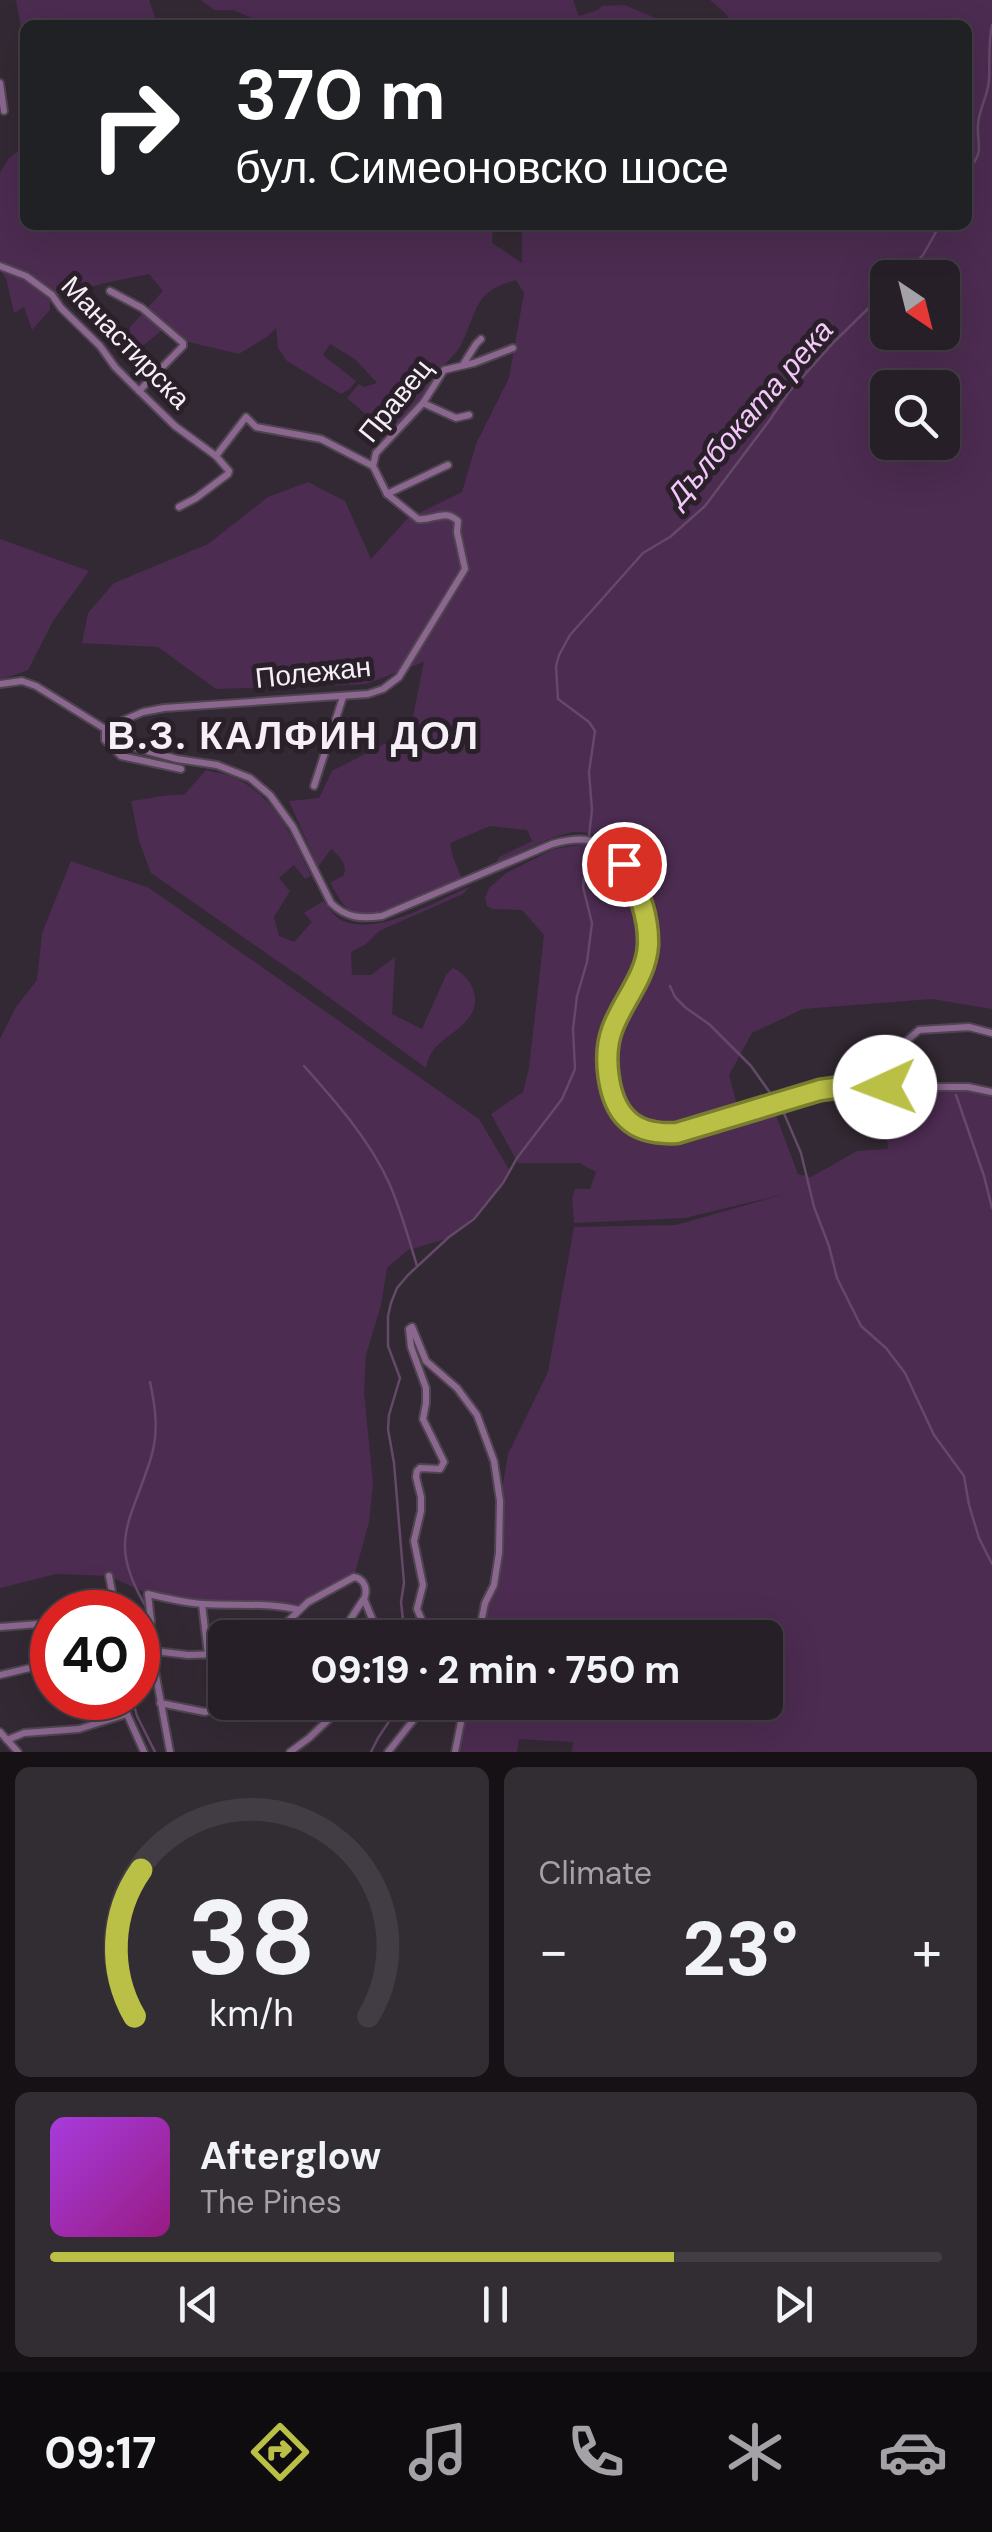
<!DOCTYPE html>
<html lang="en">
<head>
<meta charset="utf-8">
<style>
	body { margin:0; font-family:"DM Sans",sans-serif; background:#322c33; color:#f1f3f6; height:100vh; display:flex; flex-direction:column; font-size:38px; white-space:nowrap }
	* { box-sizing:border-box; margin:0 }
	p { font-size:32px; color:#a4a2a7 }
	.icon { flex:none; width:55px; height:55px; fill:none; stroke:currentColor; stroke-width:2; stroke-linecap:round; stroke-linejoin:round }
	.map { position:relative; height:1752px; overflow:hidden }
	.sheet { display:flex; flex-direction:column; gap:15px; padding:15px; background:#151115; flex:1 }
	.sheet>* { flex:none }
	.top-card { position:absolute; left:20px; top:20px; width:952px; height:210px; border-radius:15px; box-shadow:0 10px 40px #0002,0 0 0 2px #423d44; background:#202124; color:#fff; overflow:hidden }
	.needle { width:65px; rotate:145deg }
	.fabs { position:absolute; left:870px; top:260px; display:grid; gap:20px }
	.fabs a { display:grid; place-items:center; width:90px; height:90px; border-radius:15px; background:#261f27; box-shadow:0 10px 40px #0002,0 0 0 2px #423d44; font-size:50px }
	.speed { position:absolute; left:30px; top:1590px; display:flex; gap:20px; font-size:50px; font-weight:700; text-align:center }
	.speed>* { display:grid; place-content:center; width:130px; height:130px; border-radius:50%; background:#261f27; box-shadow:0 10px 40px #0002,0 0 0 2px #423d44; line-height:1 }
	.speed .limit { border:15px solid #d22; background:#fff; color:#111 }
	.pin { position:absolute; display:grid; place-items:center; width:85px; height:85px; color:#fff; margin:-42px; border:5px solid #fff; border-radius:50%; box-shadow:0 2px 10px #0007 }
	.me { position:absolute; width:110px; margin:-55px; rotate:268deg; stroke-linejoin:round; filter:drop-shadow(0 0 8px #0008) }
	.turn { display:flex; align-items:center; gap:35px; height:210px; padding:0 50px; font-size:45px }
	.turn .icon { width:130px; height:130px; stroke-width:2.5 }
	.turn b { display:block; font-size:70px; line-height:85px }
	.big { font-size:75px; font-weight:800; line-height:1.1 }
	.sheet .tile { flex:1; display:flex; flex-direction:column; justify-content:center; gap:15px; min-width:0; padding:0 35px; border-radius:15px; background:#322c33 }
	.sheet .dial { align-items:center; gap:0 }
	.dial svg { height:260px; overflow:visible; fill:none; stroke:#423d44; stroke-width:7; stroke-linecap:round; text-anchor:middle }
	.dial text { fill:#f1f3f6; stroke:none }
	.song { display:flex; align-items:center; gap:30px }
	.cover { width:120px; height:120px; border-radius:15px; background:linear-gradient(135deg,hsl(280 70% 55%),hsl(310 70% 35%)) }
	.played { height:10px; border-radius:5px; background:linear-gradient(90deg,#bac046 70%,#423d44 70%) }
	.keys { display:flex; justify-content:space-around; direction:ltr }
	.heat { display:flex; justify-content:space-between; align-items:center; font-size:55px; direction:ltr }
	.sheet .tiles { flex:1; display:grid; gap:15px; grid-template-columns:1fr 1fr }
	.tile:last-child { grid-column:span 2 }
	.trip { position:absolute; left:208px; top:1620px; width:575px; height:100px; border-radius:15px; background:#261f27; box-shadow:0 10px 40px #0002,0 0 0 2px #423d44; font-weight:800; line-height:100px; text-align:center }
	.menu { display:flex; height:160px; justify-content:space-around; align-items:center; background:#0f0c10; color:#a4a2a7 }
	.menu .icon { width:70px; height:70px }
	.menu .active { color:#bac046 }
	.menu b { font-size:45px; color:#f1f3f6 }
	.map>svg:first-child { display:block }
</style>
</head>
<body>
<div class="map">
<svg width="992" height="1752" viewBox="0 0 992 1752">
	<rect width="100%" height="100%" fill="#332934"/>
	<g fill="#4c2c51" fill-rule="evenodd">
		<polygon points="16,0 149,0 157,23 166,25 25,25 25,48"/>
		<polygon points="201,0 573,0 579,16 598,10 602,6 625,5 660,20 690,19 710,25 269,25 233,10 214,10"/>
		<path d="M 710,0 L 992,0 L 992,1009 L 932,999 L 803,1009 L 752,1033 L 729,1075 L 739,1112 C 717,1118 688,1132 665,1129 C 657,1128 650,1124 644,1120 C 634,1114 621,1105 617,1094 C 612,1076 614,1050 619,1033 C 627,1004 650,983 656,949 C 664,899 630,830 575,832 C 557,833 515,855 496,863 L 499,857 L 532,841 L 527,830 L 490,826 L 450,843 L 453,857 L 462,879 C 439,888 377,920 356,913 C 343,909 337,894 330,883 L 344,875 C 347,863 340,857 331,849 L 318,867 L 289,801 L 319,798 L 332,771 L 410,731 L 424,662 L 366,684 L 216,689 L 158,647 L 82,643 L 88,613 L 114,583 L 208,544 L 268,497 L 308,482 L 345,501 L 371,559 L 407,519 L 462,492 L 476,444 L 509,378 L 524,293 L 516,280 C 474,291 478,309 462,343 C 456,356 440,368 429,378 L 431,384 L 428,389 L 390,435 L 347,398 L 359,384 L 364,387 L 377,383 L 355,359 L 330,344 L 323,355 L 356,381 L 350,389 L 341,394 L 287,361 L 278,348 L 276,328 L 268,336 L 239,354 L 184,341 L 167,326 L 129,357 L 130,327 L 163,291 L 149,274 L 105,283 L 50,298 L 50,310 L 32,330 L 24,307 L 14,313 L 6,278 L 0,270 L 0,173 L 9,158 L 25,146 L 25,225 L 493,225 L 492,243 L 522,263 L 522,225 L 968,225 L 968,25 L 712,25 L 729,21 L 727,15 ZM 888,278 L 942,278 L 942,332 L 888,332 ZM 888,388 L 942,388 L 942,442 L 888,442 Z"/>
		<polygon points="0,539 89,571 53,621 28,670 0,680"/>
		<path d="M 206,770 C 216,773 228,774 238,779 C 277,800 293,838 311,876 L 305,879 L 294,865 L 279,878 L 290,891 L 274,917 L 279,936 L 294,942 L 312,922 L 304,913 L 323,901 C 328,906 333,915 339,919 C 374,939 436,901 469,887 L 463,894 L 379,931 L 366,944 L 351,952 L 352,975 L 371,975 L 395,957 L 392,1014 L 422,1029 L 446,975 L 453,968 C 472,977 484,1001 467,1020 C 453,1037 431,1041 426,1068 L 308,982 L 151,873 L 139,841 L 131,801 C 151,799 162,794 184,795 Z"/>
		<polygon points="585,844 602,848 617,862 629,882 636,903 640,938 633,975 604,1043 603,1078 619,1121 640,1136 679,1139 774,1110 798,1174 811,1177 857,1151 888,1149 885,1116 885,1087 968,1087 992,1092 992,1752 572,1752 573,1742 519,1739 517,1752 455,1752 465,1703 765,1702 765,1638 478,1637 485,1603 494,1585 500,1501 508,1454 548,1372 574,1227 676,1225 785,1194 685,1218 574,1223 572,1199 575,1189 590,1189 596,1172 580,1163 518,1163 491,1114 523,1092 529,1068 544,935 522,910 493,909 487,906 485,898 489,888 506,873 554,849"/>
		<polygon points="71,861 149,888 479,1119 510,1171 485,1207 450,1238 408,1250 387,1268 381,1305 366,1355 364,1392 373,1484 369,1522 354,1577 299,1610 202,1604 148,1594 109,1576 56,1574 0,1588 0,1039 16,1007 37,980 42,933"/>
	</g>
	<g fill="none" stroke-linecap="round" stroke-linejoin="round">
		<g stroke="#644968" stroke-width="2.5">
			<path d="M 968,170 C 985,151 977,147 978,126 C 978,110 988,97 989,80 C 990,61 988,44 992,25"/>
			<polyline points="901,278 923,255 940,225"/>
			<polyline points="670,986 675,997 686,1008 709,1024 751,1066 783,1111 801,1153 814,1207 829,1246 837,1278 861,1326 886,1348 905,1373 934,1435 964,1476 969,1505 979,1538 992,1564"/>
			<path d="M 304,1066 C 336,1102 370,1140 390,1185 C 401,1211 409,1239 417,1266"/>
			<polyline points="956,1095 984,1176 992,1208"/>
			<path d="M 148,1610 C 107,1543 129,1526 150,1461 C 159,1434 156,1409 150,1382"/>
			<polyline points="405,1638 401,1602 404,1583 394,1463 388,1429 389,1415 400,1378 388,1346 388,1316 391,1303 397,1288 408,1275 449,1237 474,1219 503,1183 517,1158 562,1099 575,1069 573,1029 577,996 587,962 592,923 583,887 592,810 589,772 595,731 589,722 558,699 556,666 559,655 570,635 643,553 670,537 705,506 769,421 789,392 834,342 888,289"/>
			<polyline points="138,1644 148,1623"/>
			<path d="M 138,1681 C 144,1674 142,1662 140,1653"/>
			<polyline points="132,1698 137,1716 155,1752"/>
			<polyline points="371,1752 378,1738 402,1702"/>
		</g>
		<defs>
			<g id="minor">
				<polyline points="0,83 4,111"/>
				<polyline points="0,266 26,276 52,295 61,308 100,346 115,367 133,385 175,426 216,456 229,471 228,474 196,498 179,507"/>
				<polyline points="110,291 142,308 183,343 183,346 139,391"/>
				<polyline points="464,363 476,344 481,339"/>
				<polyline points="423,403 456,418 469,415"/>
				<polyline points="373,466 376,453 423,403 444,370 474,363 513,348"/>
				<polyline points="387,494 448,465"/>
				<path d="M 0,684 L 22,681 L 36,686 L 136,748 L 177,759 L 217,765 L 250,778 L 270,795 L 293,827 L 331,903 C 346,918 362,919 382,916 L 552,844 C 581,836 601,837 621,861 C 641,884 651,925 646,955 C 642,984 620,1005 611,1032 C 604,1054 609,1103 627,1120 C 640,1132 660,1134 677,1133 L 795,1097 L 849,1087 L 968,1087 L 992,1092"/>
				<path d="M 105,728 L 143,712 L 164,708 L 368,694 L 383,689 L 399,677 L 465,569 L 457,532 L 458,521 C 444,508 435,521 418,519 L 387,494 L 373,466 L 321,439 L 256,427 L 246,417 L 216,456"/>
				<polyline points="105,730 105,740 121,756 181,769"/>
				<polyline points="314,786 343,697"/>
				<polyline points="872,1087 872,1074 879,1065 919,1030 969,1027 992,1033"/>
				<polyline points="412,1327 409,1329 411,1347 426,1388 426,1403 423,1419 444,1462 440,1469 420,1468 417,1471 416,1477 421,1497 421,1511 414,1541 423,1585 417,1609 424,1625 423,1638"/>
				<polyline points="412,1327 426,1361 457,1388 477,1415 494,1461 500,1501 499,1553 494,1585 485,1603 478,1638"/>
				<polyline points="109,1576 115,1607 119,1612"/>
				<polyline points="202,1604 208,1655"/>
				<polyline points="94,1612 115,1607"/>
				<polyline points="0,1627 52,1623"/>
				<path d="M 267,1638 L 279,1630 L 308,1602 L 354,1577 C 365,1579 368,1590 364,1599 L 380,1638"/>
				<polyline points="338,1638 363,1600"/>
				<polyline points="138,1649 188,1655 225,1654"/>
				<polyline points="0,1675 34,1667 52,1667"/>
				<polyline points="123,1698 127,1714 144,1752"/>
				<polyline points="160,1703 205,1712 241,1702"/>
				<polyline points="0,1732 18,1752"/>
				<polyline points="7,1740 24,1733 79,1729 127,1714"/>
				<path d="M 170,1752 L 154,1665 L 147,1652 L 151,1621 L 148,1594 C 165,1598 185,1603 203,1604 C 236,1606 267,1602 299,1610"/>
				<polyline points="290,1752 309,1738 347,1702"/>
				<polyline points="388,1752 415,1718 421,1702"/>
				<polyline points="455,1752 465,1702"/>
			</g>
		</defs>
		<use href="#minor" stroke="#4e454f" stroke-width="10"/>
		<use href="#minor" stroke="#8b6790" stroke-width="6"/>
	</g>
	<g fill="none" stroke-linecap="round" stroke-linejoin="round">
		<defs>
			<path id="route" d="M 624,864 C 638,888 649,916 648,945 C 646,978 622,1001 612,1030 C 603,1055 607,1100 627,1119 C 640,1132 660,1134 677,1133 L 820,1090 L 849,1086 L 885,1087"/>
		</defs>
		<use href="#route" stroke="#797d2e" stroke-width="25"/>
		<use href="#route" stroke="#bac046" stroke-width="18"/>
	</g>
	<g text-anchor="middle" stroke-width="10" stroke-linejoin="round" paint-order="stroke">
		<g font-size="28" fill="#f6eff7" stroke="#29202a">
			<text transform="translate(126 342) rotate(46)" y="10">Манастирска</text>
			<text transform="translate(395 400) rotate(-51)" y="10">Правец</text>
			<text transform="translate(313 672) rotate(-6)" y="10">Полежан</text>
		</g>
		<g font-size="30" font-style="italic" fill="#f4c8fa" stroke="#29202a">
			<text transform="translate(750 413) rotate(-49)" y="10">Дълбоката река</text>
		</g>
		<g font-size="38" font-weight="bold" letter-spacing="2.5" fill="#f6eff7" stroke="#29202a">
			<text x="294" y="749">В.З. КАЛФИН ДОЛ</text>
		</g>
	</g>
</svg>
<div class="fabs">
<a><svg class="needle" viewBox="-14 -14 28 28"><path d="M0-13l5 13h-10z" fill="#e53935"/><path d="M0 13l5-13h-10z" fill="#a4a2a7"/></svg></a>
<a><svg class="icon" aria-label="search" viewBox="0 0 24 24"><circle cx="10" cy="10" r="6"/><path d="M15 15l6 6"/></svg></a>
</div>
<div class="speed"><div class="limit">40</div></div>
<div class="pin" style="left:624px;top:864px;background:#d93025"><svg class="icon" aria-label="arrive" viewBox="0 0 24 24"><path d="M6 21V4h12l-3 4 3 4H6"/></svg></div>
<svg class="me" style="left:885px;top:1087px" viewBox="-20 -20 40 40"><circle r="19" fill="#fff"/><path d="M0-13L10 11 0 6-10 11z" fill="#bac046"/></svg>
<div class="trip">09:19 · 2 min · 750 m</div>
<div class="top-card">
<div class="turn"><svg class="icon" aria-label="right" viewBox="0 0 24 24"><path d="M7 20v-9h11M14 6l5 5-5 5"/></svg><div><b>370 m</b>бул. Симеоновско шосе</div></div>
</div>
</div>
<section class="sheet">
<div class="tiles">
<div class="tile dial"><svg viewBox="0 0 100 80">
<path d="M14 69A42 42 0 1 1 86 69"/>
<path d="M14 69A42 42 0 0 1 16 24" stroke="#bac046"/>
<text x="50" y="56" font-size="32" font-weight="700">38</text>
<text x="50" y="72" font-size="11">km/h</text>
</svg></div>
<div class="tile"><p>Climate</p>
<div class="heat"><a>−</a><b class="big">23°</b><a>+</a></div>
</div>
<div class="tile">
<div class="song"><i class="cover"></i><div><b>Afterglow</b><p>The Pines</p></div></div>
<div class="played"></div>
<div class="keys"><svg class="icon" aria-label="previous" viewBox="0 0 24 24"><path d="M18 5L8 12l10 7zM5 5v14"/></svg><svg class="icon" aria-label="pause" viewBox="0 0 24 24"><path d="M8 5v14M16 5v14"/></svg><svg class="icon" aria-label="next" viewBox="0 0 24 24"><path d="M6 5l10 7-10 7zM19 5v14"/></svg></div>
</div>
</div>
</section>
<nav class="menu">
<b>09:17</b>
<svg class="icon active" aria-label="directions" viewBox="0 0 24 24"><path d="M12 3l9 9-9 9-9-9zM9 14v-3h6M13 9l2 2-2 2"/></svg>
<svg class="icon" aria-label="music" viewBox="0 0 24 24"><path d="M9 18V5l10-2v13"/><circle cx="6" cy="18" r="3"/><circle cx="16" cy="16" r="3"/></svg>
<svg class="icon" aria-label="phone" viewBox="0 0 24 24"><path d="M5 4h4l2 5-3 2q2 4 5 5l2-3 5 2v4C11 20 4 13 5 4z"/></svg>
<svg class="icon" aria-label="climate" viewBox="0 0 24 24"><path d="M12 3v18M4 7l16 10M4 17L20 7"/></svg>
<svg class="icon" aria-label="car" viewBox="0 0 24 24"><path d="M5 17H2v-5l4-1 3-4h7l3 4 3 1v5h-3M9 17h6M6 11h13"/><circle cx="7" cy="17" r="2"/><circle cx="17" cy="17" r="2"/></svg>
</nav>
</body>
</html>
